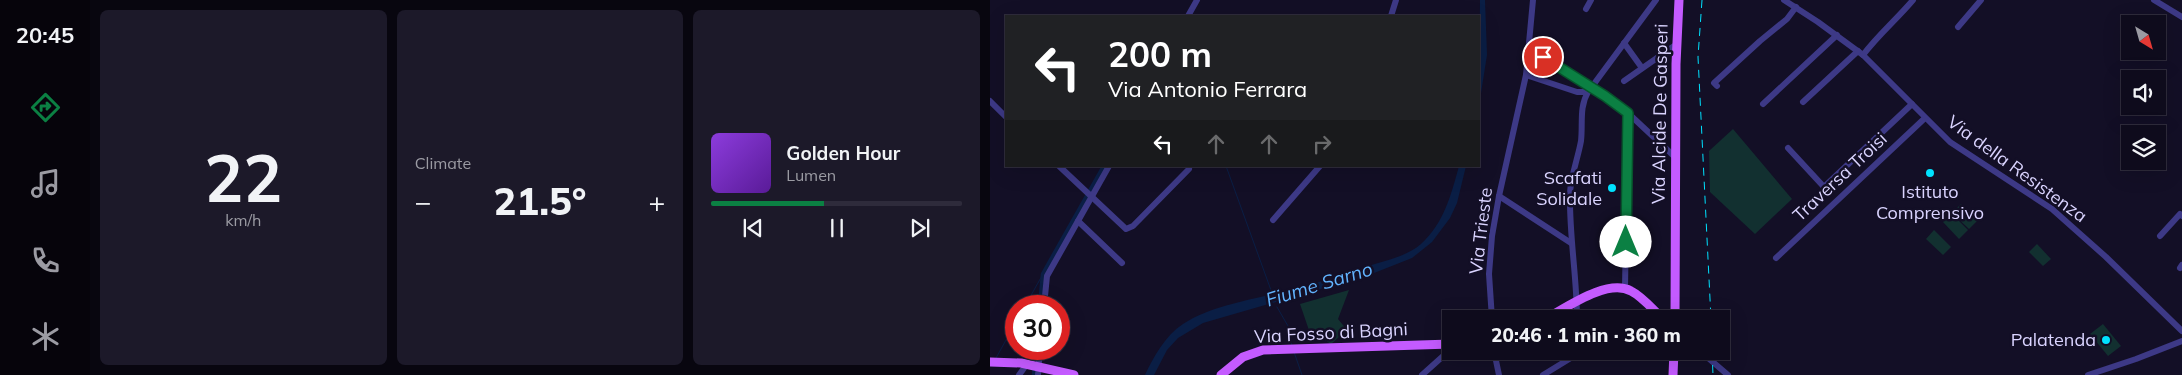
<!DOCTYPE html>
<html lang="en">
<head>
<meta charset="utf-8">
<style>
	body { margin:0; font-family:Mulish,sans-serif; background:#1c1929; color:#f1f3f6; height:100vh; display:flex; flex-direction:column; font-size:19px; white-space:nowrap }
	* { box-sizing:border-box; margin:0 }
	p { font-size:16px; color:#9b9ba3 }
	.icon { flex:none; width:28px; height:28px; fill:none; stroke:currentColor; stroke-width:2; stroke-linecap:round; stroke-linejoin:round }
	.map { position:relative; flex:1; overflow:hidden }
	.details { display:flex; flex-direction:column; gap:10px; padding:10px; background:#08060f; width:900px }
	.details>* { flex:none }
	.guide { position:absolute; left:15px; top:15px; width:475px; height:152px; border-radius:0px; box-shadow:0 5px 20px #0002,0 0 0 1px #2e2b3b; background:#202124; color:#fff; overflow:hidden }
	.needle { width:32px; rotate:143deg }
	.tools { position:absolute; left:1131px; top:15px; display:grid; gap:10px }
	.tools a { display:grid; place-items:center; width:45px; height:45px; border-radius:0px; background:#0e0b1c; box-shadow:0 5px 20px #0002,0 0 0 1px #2e2b3b; font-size:25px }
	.speed { position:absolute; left:15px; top:295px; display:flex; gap:10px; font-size:25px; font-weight:700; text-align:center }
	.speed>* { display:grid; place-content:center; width:65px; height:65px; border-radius:50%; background:#0e0b1c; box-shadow:0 5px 20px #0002,0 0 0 1px #2e2b3b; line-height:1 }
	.speed .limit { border:8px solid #d22; background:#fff; color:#111 }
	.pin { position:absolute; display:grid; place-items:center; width:42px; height:42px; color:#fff; margin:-21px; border:2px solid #fff; border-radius:50%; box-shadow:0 1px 5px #0007 }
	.me { position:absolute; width:55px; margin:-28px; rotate:0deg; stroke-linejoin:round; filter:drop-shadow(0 0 4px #0008) }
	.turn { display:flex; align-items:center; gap:18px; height:105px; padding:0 20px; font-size:22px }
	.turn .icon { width:65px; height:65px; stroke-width:2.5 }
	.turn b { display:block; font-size:35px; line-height:42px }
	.lanes { display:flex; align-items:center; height:48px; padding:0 20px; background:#0003; justify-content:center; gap:25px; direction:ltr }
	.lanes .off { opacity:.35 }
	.big { font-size:38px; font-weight:800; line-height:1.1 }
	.details .widget { flex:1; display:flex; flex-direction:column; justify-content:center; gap:8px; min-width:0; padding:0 18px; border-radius:8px; background:#1c1929 }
	.details .dial { align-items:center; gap:0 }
	.dial b { font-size:65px; line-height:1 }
	.song { display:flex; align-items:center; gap:15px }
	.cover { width:60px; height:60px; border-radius:8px; background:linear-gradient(135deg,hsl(270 70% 55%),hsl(270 70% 35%)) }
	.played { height:5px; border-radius:2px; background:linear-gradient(90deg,#0b8043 45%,#2e2b3b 45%) }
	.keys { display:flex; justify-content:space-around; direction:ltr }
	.heat { display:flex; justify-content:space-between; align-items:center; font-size:28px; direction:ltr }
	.details .tiles { flex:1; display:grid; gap:10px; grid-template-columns:repeat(3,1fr) }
	.trip { position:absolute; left:452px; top:310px; width:288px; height:50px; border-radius:0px; background:#0e0b1c; box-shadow:0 5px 20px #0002,0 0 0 1px #2e2b3b; font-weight:800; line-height:50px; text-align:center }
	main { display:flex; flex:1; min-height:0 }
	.menu { display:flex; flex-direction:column; width:90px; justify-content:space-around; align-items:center; background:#06040b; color:#9b9ba3 }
	.menu .icon { width:35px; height:35px }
	.menu .current { color:#0b8043 }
	.menu b { font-size:22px; color:#f1f3f6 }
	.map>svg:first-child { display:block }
</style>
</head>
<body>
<main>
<nav class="menu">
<b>20:45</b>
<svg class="icon current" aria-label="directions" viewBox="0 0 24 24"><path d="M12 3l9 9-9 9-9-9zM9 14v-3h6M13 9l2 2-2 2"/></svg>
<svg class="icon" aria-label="music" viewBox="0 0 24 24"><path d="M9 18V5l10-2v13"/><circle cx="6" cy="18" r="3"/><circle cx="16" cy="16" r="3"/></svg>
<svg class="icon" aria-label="phone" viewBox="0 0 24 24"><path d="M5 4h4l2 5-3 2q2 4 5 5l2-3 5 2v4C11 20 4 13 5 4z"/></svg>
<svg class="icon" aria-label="climate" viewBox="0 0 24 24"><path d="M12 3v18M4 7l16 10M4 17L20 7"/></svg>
</nav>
<section class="details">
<div class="tiles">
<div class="widget dial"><b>22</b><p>km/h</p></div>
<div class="widget"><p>Climate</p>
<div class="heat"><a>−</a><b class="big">21.5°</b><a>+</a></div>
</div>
<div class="widget">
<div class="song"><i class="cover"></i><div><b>Golden Hour</b><p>Lumen</p></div></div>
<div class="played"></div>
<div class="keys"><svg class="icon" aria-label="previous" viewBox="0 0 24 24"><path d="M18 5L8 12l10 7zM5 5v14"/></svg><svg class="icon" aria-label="pause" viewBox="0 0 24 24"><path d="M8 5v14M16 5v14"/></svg><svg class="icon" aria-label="next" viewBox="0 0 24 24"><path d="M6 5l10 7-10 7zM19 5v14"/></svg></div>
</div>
</div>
</section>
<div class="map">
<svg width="1192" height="375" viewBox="0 0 1192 375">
	<rect width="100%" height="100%" fill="#130f26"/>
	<g fill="#123030">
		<polygon points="743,129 802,199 765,234 720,192 719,151"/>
		<polygon points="971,204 987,221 979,229 962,213"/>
		<polygon points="961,213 978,230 969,239 953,222"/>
		<polygon points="944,230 961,247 953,255 936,239"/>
		<polygon points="1047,244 1061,259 1053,266 1039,252"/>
		<polygon points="359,290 348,319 357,330 341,344 332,338 322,339 310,304"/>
		<polygon points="1113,324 1131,346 1118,356 1100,334"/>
	</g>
	<g fill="#0a1e45">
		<polygon points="490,0 495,0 497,55 489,106"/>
		<path d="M 469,166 L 476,166 L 467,203 L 460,218 L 442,242 L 422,258 L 379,275 L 213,323 L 188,338 L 177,350 L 164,375 L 155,375 C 164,356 175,336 193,324 C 221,306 256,301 287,293 C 317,286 346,277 375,267 C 394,261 416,257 431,244 C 454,223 461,195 469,166 Z"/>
	</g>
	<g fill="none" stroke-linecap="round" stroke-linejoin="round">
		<g stroke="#0a1e45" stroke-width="1">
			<polyline points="236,166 282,293"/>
			<polyline points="35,306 53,274"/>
			<polyline points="287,307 298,326 302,346"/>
			<polyline points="304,352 312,375"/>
			<polyline points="6,358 26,322"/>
		</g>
		<g stroke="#0a1e45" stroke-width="4.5">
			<polyline points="50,306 53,274 114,166"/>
			<polyline points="44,375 46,349"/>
		</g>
		<g stroke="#3d3986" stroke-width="6">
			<polyline points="794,0 828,22 873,55 960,142 1062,209 1116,257 1192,331"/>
			<polyline points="1164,0 1192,17"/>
			<polyline points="596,9 601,0"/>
			<polyline points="198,16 207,0"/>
			<polyline points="401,16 406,0"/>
			<polyline points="968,27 991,0"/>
			<polyline points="634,43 652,68"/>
			<polyline points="538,48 615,96 638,113 686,158"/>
			<path d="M 873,55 C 888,35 907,19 923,0"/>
			<polyline points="536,75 587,92 598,92"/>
			<polyline points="634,81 687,44"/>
			<polyline points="727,86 724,83 770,41 797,19 806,7"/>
			<polyline points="0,101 16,117"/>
			<polyline points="813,102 868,51"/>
			<polyline points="773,104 847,35"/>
			<polyline points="798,148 834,187 922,104"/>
			<polyline points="69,166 136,229 143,226 199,169"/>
			<polyline points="509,196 581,243"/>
			<polyline points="283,220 330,166"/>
			<polyline points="88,221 132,263"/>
			<polyline points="1170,236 1190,214 1192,216"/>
			<polyline points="786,258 935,118"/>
			<polyline points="1190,268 1192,265"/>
			<polyline points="635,288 638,113"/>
			<polyline points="54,306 57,276 119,166"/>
			<polyline points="502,319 499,274 502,236 509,196 536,75 543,0"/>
			<path d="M 587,319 C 587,277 579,235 580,193 C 581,175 588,158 591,141 C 593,124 589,107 598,92 L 666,0"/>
			<polyline points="504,351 509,375"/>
			<polyline points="710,351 738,375"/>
			<polyline points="29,375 37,364"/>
			<polyline points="48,375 50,349"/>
			<polyline points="432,375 461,349"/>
			<polyline points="553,375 584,356 595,353 684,353"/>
			<polyline points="1098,375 1146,359 1192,341"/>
		</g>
		<g stroke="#c45bff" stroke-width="9">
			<path d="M 555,319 C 576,308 617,278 641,291 C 653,297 663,310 673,319"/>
			<polyline points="685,319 686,64 689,0"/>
			<polyline points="0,362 31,363 84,375"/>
			<polyline points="231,375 253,357 273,350 461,344"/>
			<polyline points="683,375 684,351"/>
		</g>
		<g stroke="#00e2ff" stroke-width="1" stroke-dasharray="8 6" stroke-linecap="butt">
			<polyline points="712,0 708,57 721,319"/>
			<polyline points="722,351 723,375"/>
		</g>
	</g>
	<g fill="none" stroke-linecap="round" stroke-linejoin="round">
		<defs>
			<polyline id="route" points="553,57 615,96 638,113 636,242"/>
		</defs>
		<use href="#route" stroke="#07532c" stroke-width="12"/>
		<use href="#route" stroke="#0b8043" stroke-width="9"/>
	</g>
	<g fill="#00e2ff" stroke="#130f26" stroke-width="2">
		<circle cx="940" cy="173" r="5"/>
		<circle cx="622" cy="188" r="5"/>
		<circle cx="1116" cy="340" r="5"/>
	</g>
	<g text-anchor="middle" stroke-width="5" stroke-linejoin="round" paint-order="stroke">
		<g font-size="18" fill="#dad4ff" stroke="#130f26">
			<text transform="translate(670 114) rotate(-89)" y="6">Via Alcide De Gasperi</text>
			<text transform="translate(1027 169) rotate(36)" y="6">Via della Resistenza</text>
			<text transform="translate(850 177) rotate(-43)" y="6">Traversa Troisi</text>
			<text transform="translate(491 231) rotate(-83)" y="6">Via Trieste</text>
			<text transform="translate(341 333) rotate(-3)" y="6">Via Fosso di Bagni</text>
		</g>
		<g font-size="18" fill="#dad4ff" stroke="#130f26" text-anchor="end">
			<text x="612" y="184">Scafati<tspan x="612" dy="21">Solidale</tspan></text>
			<text x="940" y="198" text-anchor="middle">Istituto<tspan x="940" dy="21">Comprensivo</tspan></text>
			<text x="1106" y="346">Palatenda</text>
		</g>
		<g font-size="19" font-style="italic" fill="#62b4ff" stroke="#130f26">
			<text transform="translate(329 284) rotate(-17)" y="7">Fiume Sarno</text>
		</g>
	</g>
</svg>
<div class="tools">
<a><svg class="needle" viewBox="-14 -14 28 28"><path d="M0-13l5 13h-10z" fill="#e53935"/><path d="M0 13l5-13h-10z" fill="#9b9ba3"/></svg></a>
<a><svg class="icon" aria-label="sound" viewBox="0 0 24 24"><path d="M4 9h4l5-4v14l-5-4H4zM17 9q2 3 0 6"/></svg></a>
<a><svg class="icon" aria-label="layers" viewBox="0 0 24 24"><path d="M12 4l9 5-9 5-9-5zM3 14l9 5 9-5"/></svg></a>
</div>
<div class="speed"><div class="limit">30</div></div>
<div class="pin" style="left:553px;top:57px;background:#d93025"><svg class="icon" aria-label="arrive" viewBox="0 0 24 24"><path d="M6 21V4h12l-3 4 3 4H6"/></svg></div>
<svg class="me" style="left:636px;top:242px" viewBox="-20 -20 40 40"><circle r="19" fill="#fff"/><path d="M0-13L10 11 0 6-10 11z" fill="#0b8043"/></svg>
<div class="trip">20:46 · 1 min · 360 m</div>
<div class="guide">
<div class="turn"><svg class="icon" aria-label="left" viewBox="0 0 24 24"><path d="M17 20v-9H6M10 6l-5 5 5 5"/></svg><div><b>200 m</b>Via Antonio Ferrara</div></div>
<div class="lanes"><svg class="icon" aria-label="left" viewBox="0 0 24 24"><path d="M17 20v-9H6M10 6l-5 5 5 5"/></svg><svg class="icon off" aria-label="ahead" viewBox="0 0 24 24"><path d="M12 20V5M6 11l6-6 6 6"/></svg><svg class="icon off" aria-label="ahead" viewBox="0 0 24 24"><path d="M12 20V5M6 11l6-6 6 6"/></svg><svg class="icon off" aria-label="right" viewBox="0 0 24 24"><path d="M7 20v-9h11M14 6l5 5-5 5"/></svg></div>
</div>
</div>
</main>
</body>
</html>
